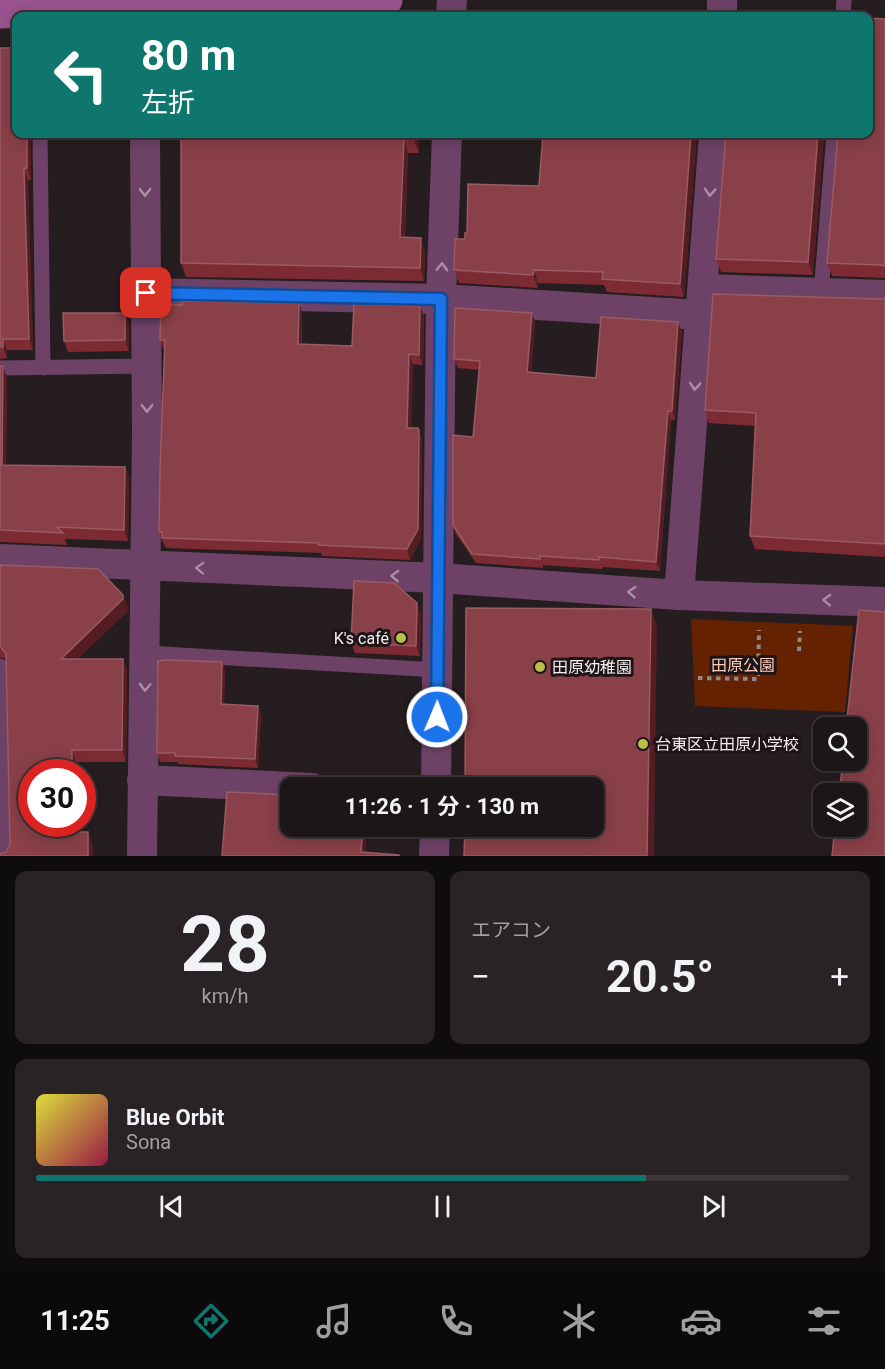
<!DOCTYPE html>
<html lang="ja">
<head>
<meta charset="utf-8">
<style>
	body { margin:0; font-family:Roboto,"Noto Sans JP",sans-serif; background:#292325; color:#f1f3f6; height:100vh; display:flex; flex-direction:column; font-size:22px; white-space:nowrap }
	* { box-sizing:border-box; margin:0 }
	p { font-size:20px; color:#a09fa2 }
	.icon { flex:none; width:33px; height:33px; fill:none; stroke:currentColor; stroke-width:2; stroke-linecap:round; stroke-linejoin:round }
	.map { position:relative; height:856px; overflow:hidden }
	.details { display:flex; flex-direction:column; gap:15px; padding:15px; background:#0f0c0d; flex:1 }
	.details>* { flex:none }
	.hud { position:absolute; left:12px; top:12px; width:861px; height:126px; border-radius:12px; box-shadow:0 3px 15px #0003,0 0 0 2px #3a3537; background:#0f766e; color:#fff; overflow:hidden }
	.fabs { position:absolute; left:813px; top:717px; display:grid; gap:12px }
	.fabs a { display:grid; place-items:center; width:54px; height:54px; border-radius:12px; background:#1c1618; box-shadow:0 3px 15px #0003,0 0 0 2px #3a3537; font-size:30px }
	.speed { position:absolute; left:18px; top:759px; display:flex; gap:12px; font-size:30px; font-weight:700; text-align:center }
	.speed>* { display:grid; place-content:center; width:78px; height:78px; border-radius:50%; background:#1c1618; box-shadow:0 3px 15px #0003,0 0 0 2px #3a3537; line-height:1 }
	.speed .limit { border:9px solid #d22; background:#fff; color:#111 }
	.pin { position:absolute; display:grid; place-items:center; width:51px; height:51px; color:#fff; margin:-26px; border-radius:12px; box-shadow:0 3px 9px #0006 }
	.me { position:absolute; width:66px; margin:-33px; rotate:1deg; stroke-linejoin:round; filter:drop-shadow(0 0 4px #0008) }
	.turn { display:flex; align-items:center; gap:21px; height:126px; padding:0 30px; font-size:27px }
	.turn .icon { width:78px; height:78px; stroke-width:2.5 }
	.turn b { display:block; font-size:42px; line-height:51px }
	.big { font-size:45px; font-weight:700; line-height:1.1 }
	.details .tile { flex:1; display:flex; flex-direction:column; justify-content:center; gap:9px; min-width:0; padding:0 21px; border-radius:12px; background:#292325 }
	.details .dial { align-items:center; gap:0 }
	.dial b { font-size:78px; line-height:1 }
	.song { display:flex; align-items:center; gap:18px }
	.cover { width:72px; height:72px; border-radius:9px; background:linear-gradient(135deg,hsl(60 70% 55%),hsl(340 70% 35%)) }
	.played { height:6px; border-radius:3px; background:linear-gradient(90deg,#0f766e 75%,#3a3537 75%) }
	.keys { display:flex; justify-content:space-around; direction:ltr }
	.heat { display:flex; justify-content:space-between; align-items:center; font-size:33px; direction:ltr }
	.details .tiles { flex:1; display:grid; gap:15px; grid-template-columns:1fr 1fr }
	.tile:last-child { grid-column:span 2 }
	.trip { position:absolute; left:280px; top:777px; width:324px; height:60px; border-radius:12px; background:#1c1618; box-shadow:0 3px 15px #0003,0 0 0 2px #3a3537; font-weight:700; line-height:60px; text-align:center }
	.dock { display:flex; height:96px; justify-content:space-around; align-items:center; background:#0b090a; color:#a09fa2 }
	.dock .icon { width:42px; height:42px }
	.dock .active { color:#0f766e }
	.dock b { font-size:27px; color:#f1f3f6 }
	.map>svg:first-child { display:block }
</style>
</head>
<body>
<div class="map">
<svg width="885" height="856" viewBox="0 0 885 856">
	<rect width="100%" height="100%" fill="#261d20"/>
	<polygon fill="#652200" points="691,619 853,626 845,712 695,706"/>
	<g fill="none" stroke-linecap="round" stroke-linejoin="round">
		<g stroke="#8f888a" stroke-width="4" stroke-dasharray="4.5 4.5" stroke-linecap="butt">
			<polyline points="799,651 800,631"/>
			<polyline points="698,678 758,679 759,630"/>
		</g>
		<g stroke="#6e4267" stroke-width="15">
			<polyline points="843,16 844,0"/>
			<polyline points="40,134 43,368"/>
			<polyline points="821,293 834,134"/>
			<polyline points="0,368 147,366"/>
			<polyline points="146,653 438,670"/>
			<polyline points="0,666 5,856"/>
		</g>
		<g stroke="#6e4267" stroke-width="30">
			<polyline points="451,16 452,0"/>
			<polyline points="722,16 722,0"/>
			<polyline points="703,289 885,295"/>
			<polyline points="146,293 441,299 700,315"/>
			<polyline points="0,559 438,578 679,595 885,602"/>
			<polyline points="679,595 714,134"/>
			<polyline points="142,780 312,788"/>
			<polyline points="436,788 441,299 447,134"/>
			<polyline points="142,856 147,435 145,134"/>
			<polyline points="434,856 435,826"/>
		</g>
		<polyline stroke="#99538f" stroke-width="33" points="0,12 386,0"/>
	</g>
	<g fill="#7c2b33">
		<polygon points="885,19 885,278 832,276 827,263"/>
		<polygon points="0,48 16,134 31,134 31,180 28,180 33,350 7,350 7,358 0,359"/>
		<polygon points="181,134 419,134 419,153 408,153 405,237 425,251 424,281 186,277 181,263"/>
		<polygon points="543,134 697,134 684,297 607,292 604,285 538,283 538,288 459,283 454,270 467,233 539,186"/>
		<polygon points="824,134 813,275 721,272 716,259"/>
		<polygon points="885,298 885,557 755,549 750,536 755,426 709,423 705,410 880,299"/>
		<polygon points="299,303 302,313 302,344 352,346 420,306 424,316 423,365 413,364 411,428 418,428 422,441 421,539 410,560 322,556 321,553 166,548 163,542 159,532 165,350 164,350 160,340"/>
		<polygon points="532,313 535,322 531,372 596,378 682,331 675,420 671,420 660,571 603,567 602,569 543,565 543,568 476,563 456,534 453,525 473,437 479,370 458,368 454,359"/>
		<polygon points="129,323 129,351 68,352 64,341"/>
		<polygon points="0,366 7,378 6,465 125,467 129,478 128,541 65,539 67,545 0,542"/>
		<polygon points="0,565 128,607 128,611 77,659 127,670 126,762 76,762 76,772 32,772 77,824 77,832 92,844 93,856 0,856 6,852 10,845 6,659 0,657"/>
		<polygon points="421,614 420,656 355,653 351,643"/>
		<polygon points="222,662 225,671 224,704 258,706 261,715 258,768 178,764 177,762 160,762 157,753"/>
	</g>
	<g fill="#541c23">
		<polygon points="27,134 31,134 31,180 27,168"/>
		<polygon points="414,134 419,134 419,153 414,139"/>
		<polygon points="691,134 697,134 684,297 680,284"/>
		<polygon points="818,134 824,134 813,275 808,262"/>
		<polygon points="404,139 408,153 404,250 400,237"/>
		<polygon points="24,168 28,180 33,350 29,339"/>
		<polygon points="421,238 425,251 424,281 420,268"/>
		<polygon points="534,270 538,283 538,288 533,275"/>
		<polygon points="299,303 302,313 301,354 298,344"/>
		<polygon points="420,306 424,316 423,365 419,355"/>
		<polygon points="125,313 129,323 129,351 125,340"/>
		<polygon points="532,313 535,322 530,381 527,372"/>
		<polygon points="678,322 682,331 675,420 672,411"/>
		<polygon points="3,339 7,350 7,358 3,347"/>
		<polygon points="409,354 413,364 411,438 407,428"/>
		<polygon points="3,366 7,378 6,477 2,465"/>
		<polygon points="668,411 671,420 660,571 656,562"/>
		<polygon points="419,430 422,441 421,539 410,560 407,549"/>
		<polygon points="125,467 129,478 128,541 124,530"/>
		<polygon points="123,595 128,607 128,611 65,671 61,659"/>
		<polygon points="417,603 421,614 420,656 416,646"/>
		<polygon points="651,609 657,626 654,856 647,856"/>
		<polygon points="123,659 127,670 126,762 122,750"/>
		<polygon points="222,662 225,671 224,713 221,704"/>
		<polygon points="258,706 261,715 258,768 255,759"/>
		<polygon points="72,750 76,762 76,772 72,772"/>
		<polygon points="73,824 77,824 77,844 73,832"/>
		<polygon points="363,826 368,826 365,856 361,852"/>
		<polygon points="88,832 92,844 93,856 88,856"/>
	</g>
	<g fill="#894048" stroke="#9a5b62" stroke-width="1.5">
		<polygon points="868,18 885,19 885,266 881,265 827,263 838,134 868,134"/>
		<polygon points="0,48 16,48 16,134 27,134 27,168 24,168 29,339 3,339 3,347 0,347"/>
		<polygon points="181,134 414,134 414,139 404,139 400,237 421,238 420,268 181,263"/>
		<polygon points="543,134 691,134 680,284 602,279 603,272 534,270 533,275 454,270 455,239 465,239 465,233 467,233 468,184 539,186"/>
		<polygon points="726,134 818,134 808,262 716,259"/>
		<polygon points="713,294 880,299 885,298 885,544 750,536 756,413 705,410"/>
		<polygon points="182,301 299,303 298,344 352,346 354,304 420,306 419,355 409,354 407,428 418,428 419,430 418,529 407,549 318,545 318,543 162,538 162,532 159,532 160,469 165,340 160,340 161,305 182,305"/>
		<polygon points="455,308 532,313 527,372 596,378 601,317 678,322 672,411 668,411 656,562 599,557 599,560 540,556 540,559 472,554 453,525 453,435 473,437 480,361 454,359"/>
		<polygon points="63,313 125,313 125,340 64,341"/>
		<polygon points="0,366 3,366 2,465 125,467 124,530 57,527 63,533 0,530"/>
		<polygon points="0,565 98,569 123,595 123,599 61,659 123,659 122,750 72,750 72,772 32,772 32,824 73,824 73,832 88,832 88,856 0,856 0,854 6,852 10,845 6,654 0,646"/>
		<polygon points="354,581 394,583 417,603 416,646 351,643"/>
		<polygon points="466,608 651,609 647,856 464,856 465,826 594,826 594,788 465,788"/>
		<polygon points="859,610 885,612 885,856 832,856 835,826 856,826 856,794 839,794 843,760 856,760 856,728 846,728"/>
		<polygon points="167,660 222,662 221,704 258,706 255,759 175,756 175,753 157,753 158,661"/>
		<polygon points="227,792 291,795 291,826 363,826 361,852 399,855 399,856 222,856"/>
	</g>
	<defs><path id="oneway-chevron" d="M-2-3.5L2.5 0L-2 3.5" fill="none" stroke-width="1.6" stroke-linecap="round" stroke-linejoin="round" transform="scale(1.5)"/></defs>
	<g stroke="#aa8fa5">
		<use href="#oneway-chevron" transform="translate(145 192) rotate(90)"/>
		<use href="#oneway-chevron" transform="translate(710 192) rotate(94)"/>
		<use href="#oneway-chevron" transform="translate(442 267) rotate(-88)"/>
		<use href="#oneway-chevron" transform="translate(695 386) rotate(94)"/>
		<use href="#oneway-chevron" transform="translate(147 408) rotate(90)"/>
		<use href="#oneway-chevron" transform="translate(200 568) rotate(-178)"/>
		<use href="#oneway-chevron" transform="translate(395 576) rotate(-178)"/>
		<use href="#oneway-chevron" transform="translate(632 592) rotate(-176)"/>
		<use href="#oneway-chevron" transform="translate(827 600) rotate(-178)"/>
		<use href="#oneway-chevron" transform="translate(145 687) rotate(92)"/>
	</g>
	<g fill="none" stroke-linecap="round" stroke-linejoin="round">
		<defs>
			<polyline id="route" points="146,293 441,299 437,717"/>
		</defs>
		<use href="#route" stroke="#114b97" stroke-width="15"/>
		<use href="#route" stroke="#1a73e8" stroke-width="10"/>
	</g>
	<g fill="#b9c046" stroke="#1c1417" stroke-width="2">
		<circle cx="401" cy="638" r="6"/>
		<circle cx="540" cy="667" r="6"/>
		<circle cx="643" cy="744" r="6"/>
	</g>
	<g text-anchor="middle" stroke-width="6" stroke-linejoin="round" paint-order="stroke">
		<g font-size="16" fill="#f4eef0" stroke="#1c1417" text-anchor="start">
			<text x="389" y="644" text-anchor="end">K's café</text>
			<text x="552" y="673">田原幼稚園</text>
			<text x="655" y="750">台東区立田原小学校</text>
		</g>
		<g font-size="16" fill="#fccdba" stroke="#1c1417">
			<text x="743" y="671">田原公園</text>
		</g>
	</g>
</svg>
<div class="fabs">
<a><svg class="icon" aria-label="search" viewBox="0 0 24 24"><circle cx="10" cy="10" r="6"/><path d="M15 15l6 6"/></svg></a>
<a><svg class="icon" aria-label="layers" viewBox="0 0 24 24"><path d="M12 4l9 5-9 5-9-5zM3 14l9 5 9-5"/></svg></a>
</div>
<div class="speed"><div class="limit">30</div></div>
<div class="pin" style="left:146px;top:293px;background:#d93025"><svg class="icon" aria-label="arrive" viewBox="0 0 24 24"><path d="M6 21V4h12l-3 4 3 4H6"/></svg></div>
<svg class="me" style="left:437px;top:717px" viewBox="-20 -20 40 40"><circle r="17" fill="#1a73e8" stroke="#fff" stroke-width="3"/><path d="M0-11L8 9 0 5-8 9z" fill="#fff"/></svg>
<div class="trip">11:26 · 1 分 · 130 m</div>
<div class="hud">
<div class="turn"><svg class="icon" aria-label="left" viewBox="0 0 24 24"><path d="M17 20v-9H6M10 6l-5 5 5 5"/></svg><div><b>80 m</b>左折</div></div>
</div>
</div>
<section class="details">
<div class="tiles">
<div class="tile dial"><b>28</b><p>km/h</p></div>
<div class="tile"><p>エアコン</p>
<div class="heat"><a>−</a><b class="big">20.5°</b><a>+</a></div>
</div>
<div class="tile">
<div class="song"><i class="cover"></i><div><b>Blue Orbit</b><p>Sona</p></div></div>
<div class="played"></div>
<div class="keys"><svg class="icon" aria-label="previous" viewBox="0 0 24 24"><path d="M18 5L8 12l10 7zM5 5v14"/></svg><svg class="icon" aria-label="pause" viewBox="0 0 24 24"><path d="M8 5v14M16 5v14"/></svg><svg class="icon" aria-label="next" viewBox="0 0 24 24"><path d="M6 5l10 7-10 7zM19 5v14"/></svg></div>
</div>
</div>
</section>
<nav class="dock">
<b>11:25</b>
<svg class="icon active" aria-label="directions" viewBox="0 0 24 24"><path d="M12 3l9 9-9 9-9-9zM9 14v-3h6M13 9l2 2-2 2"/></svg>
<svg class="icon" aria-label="music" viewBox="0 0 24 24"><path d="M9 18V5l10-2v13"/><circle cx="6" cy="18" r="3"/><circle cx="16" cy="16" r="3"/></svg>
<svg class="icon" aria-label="phone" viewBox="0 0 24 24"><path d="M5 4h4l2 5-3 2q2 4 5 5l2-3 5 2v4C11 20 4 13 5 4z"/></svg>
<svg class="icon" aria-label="climate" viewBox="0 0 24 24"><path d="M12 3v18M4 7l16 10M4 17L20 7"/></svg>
<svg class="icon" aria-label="car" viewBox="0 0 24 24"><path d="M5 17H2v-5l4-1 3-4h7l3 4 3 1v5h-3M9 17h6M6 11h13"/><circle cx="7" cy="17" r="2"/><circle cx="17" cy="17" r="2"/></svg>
<svg class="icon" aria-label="filters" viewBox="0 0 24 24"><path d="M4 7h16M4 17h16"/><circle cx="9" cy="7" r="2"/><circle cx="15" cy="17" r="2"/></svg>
</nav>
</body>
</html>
